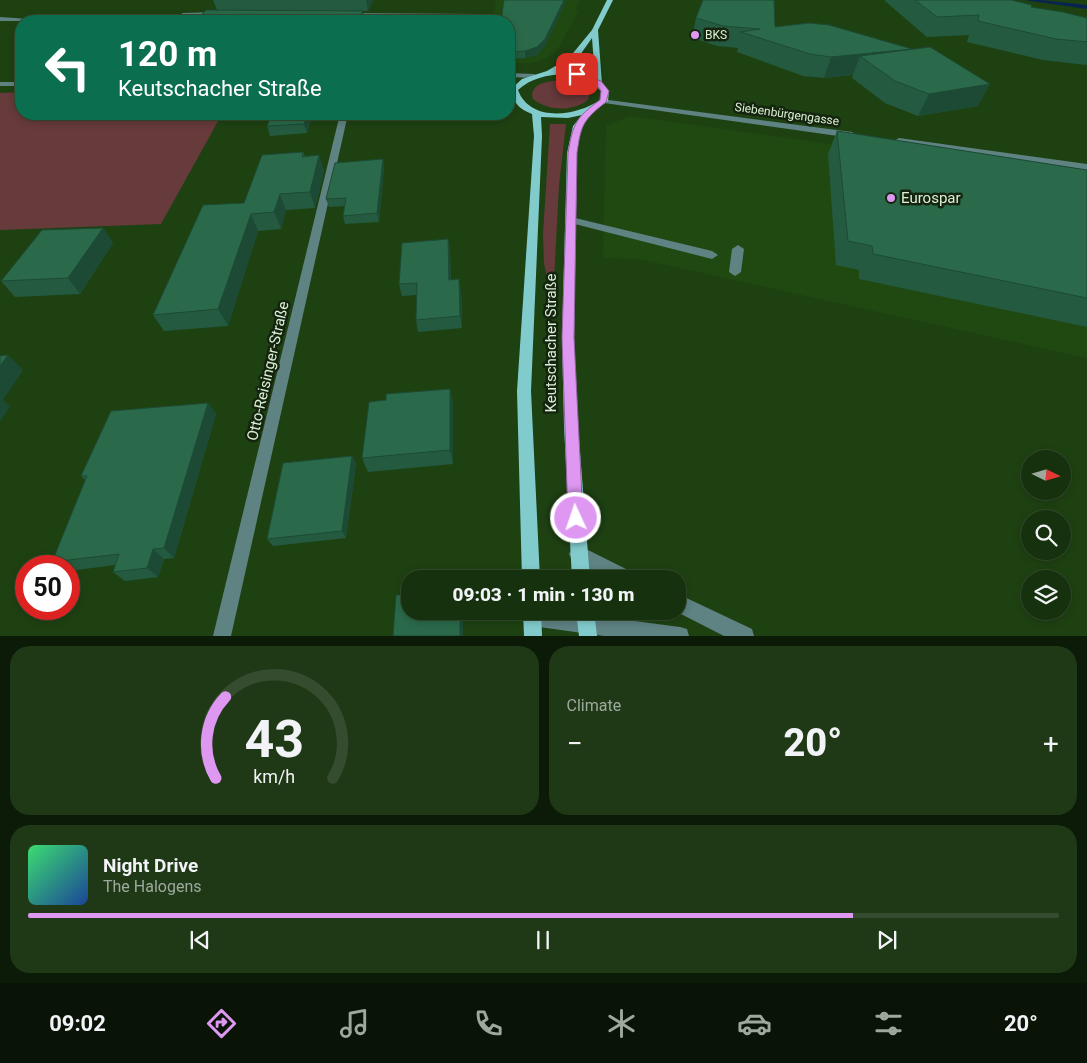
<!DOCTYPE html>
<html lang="en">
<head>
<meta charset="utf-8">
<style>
	body { margin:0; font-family:Roboto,sans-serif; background:#1f3917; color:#f1f3f6; height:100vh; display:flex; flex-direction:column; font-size:19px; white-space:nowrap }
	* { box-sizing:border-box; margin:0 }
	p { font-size:16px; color:#9ea99e }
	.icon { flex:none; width:28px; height:28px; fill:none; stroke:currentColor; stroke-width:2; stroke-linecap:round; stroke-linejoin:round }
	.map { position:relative; height:636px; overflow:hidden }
	.details { display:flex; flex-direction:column; gap:10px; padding:10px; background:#0c1b08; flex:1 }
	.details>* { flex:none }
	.top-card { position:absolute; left:15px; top:15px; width:500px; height:105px; border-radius:20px; box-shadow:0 2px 8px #0003,0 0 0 1px #354c2e; background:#0b6e4f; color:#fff; overflow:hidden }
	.needle { width:32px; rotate:95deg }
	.buttons { position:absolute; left:1021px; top:450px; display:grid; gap:10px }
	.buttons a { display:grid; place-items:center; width:50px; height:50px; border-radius:50%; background:#16310e; box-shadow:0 2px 8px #0003,0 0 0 1px #354c2e; font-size:25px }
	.speed { position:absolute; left:15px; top:555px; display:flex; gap:10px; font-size:25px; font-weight:700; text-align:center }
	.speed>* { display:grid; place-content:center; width:65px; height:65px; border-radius:50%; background:#16310e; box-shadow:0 2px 8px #0003,0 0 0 1px #354c2e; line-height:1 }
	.speed .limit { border:8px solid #d22; background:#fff; color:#111 }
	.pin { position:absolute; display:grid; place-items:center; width:42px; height:42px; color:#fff; margin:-21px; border-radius:10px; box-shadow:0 2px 8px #0006 }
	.me { position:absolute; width:55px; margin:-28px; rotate:357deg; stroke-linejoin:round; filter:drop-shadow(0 0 4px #0008) }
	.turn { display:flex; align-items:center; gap:18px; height:105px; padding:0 20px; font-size:22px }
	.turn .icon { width:65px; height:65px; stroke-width:2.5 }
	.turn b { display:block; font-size:35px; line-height:42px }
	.big { font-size:38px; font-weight:800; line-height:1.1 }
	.details .card { flex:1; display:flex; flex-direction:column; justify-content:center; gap:8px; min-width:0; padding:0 18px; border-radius:20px; background:#1f3917 }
	.details .dial { align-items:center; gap:0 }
	.dial svg { height:130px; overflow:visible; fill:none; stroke:#354c2e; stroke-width:7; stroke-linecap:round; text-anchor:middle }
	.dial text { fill:#f1f3f6; stroke:none }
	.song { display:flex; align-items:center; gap:15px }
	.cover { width:60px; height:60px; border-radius:8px; background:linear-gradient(135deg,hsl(140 70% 55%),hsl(220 70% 35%)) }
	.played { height:5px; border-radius:2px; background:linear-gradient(90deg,#de98f2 80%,#354c2e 80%) }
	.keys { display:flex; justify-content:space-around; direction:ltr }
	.heat { display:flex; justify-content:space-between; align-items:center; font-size:28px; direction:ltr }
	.details .tiles { flex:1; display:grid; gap:10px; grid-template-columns:1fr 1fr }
	.card:last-child { grid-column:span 2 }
	.trip { position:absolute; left:401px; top:570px; width:285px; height:50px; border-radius:20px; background:#16310e; box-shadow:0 2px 8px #0003,0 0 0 1px #354c2e; font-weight:800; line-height:50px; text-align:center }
	.tab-bar { display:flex; height:80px; justify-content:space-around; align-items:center; background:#091406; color:#9ea99e }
	.tab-bar .icon { width:35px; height:35px }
	.tab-bar .selected { color:#de98f2 }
	.tab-bar b { font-size:22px; color:#f1f3f6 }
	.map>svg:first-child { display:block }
</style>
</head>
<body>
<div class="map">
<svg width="1087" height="636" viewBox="0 0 1087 636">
	<rect width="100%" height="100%" fill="#1e4112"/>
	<g fill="#204912">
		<polygon points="496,0 580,0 575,9 578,12 558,49 547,58 532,63 509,64 509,21 492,21"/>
		<polygon points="630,116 1087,180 1087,358 639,259 603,258 606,126"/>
	</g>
	<g fill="#673a3b">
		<path d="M 563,80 C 574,81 583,83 590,91 L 588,100 C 572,112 548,111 533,99 C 528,82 552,81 563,80 Z"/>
		<polygon points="21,92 21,114 222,114 161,224 0,230 0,93"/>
		<polygon points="550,124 566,124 559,185 553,299 551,298 544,263 543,234"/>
	</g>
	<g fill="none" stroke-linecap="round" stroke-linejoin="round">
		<polygon fill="#08244f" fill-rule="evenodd" points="1024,0 1042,0 1087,5 1087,9"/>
		<g fill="#5f8283" fill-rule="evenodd">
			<polygon points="219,12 221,13 221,15 184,17 176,21 168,21 183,13"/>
			<polygon points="347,13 481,14 484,16 484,21 478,21 478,18 345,16 345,14"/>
			<polygon points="0,17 30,19 33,21 0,21"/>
			<polygon points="509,73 534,74 538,76 534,78 509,77"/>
			<rect x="0" y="82" width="21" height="4"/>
			<polygon points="601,99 852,132 856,135 852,138 604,103 600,101"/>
			<polygon points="340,114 348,114 231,636 213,636"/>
			<polygon points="899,138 1087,164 1087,170 896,143 894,141"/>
			<polygon points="571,217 712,251 718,255 712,259 567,222 566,220"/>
			<polygon points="738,245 744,249 741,272 735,276 729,272 732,249"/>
			<polygon points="578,545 634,573 637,579 609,579 572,560 569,554 572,548"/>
			<polygon points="678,594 752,629 754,636 724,636 675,611 678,611"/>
			<polygon points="525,611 559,611 680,627 687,629 689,636 604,636 532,626 526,623 523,617"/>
		</g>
		<g fill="#82cbcd" fill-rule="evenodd">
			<path d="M 607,0 L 613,0 L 598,30 L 602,84 L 609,91 L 608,101 L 594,111 L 581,126 L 577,153 L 574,338 L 578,427 L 590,579 L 572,579 L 564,427 L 562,338 L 567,153 L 573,126 L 582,115 L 568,118 L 541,117 L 542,136 L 531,391 L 540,579 L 522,579 L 517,391 L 534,136 L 532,114 C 519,109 514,103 510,90 L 522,79 L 547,71 L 569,58 L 592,30 ZM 592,38 L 595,78 L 576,72 L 559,70 L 575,62 ZM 564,74 C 578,77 591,80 601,91 L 600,100 C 577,116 530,123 518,90 C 531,78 547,75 564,74 Z"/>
			<polygon points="523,611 541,611 542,636 524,636"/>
			<polygon points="576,611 594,611 597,636 579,636"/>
		</g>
	</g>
	<g fill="#245b40">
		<polygon points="213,0 373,0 368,11 363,11 364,19 217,10"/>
		<polygon points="504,0 566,0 545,46 537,55 525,58 509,59 509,21"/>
		<polygon points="885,0 1011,0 1031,7 1087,18 1087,65 1043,60 967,42 969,35 927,37 885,1"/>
		<polygon points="696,18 775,27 809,23 978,106 918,116 885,103 852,78 853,75 824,78 803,76 737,52 738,48 718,46 692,38"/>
		<polygon points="313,114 307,133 270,136 267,126"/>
		<polygon points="837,131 1087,170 1087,327 859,279 859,270 836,265 828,154"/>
		<polygon points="303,152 305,156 319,155 324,171 315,208 286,210 281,229 258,231 228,326 164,331 153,315"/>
		<polygon points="383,159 384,167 379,222 345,224 343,216 345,206 329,207 326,199"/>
		<polygon points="103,228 113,243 80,294 15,297 1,281"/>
		<polygon points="448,239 450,251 451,280 461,291 462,328 418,332 416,320 416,295 402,296 399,284"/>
		<polygon points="450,389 453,404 453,464 368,472 362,458"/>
		<polygon points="208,403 216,414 174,558 164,559 158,577 125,581 113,572 115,565 69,571 69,566 58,566 52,562 85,480 81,476"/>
		<polygon points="352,456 356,464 346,538 273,546 267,539"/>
	</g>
	<g fill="#1d4a34">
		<polygon points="366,0 373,0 368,11"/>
		<polygon points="564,0 566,0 566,1 545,46 537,55 525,58 525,51"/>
		<polygon points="363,11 364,19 363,21 358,21"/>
		<polygon points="912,49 902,70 860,56 853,75 824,78 831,57"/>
		<polygon points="990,84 978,106 918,116 929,94"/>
		<polygon points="308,114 313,114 307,133 304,124"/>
		<polygon points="319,155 324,171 315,208 310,192"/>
		<polygon points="383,159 384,167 379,222 377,213"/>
		<polygon points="280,194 286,210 281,229 274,212"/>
		<polygon points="251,214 258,231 228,326 218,309"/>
		<polygon points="103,228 113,243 80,294 68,278"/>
		<polygon points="448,239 450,251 451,292 449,280"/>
		<polygon points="459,279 461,291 462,328 460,316"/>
		<polygon points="8,355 23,370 3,400 10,406 0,422 0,366"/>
		<polygon points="450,389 453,404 453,464 450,450"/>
		<polygon points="208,403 216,414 174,558 164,548"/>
		<polygon points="352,456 356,464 346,538 342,531"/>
		<polygon points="153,549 164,559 158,577 147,568"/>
		<rect x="460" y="611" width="3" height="25"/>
	</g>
	<g fill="#2a6a4a" stroke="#1d4a34">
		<polygon points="504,0 564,0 545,39 537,47 525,51 509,52 509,21 501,21"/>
		<polygon points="703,0 774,0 775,27 809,23 829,25 912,49 831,57 810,54 741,32 760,29 723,26 696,18"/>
		<polygon points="915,0 1011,0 1032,5 1031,7 1063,12 1087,18 1087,42 1056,39 978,21 979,15 937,17"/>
		<polygon points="206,10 363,11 358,21 196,21"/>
		<polygon points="930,47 990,84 929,94 895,81 860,56"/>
		<polygon points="272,114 308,114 304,124 267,126"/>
		<polygon points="837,131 1087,170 1087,298 873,254 872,246 848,241"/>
		<polygon points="303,152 302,157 319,155 310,192 280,194 274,212 251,214 218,309 153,315 203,205 244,203 262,155"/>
		<polygon points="383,159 377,213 343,216 346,198 326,199 335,163"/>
		<polygon points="103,228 68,278 1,281 42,230"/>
		<polygon points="448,239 449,280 459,279 460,316 416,320 417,283 399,284 402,243"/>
		<polygon points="8,355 0,366 0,356"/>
		<polygon points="450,389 450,450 362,458 369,402 386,400 386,394"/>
		<polygon points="208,403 164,548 153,549 147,568 113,572 119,554 52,562 87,476 81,476 111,411"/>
		<polygon points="352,456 342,531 267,539 283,463"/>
		<polygon points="410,594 410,611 460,611 460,636 393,636 396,595"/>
	</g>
	<path fill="#de98f2" stroke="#90639d" d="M 577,72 L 601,81 L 609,91 L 606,102 C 583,120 581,125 577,153 L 574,338 L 583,518 L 581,523 L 576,525 L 571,523 L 568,518 L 562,338 L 568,153 C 573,124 576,117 600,100 L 601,91 L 596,84 L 575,76 L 574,74 Z"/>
	<g fill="#de98f2" stroke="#14240f" stroke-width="2">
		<circle cx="695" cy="35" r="5"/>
		<circle cx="891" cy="198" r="5"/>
	</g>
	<g text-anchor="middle" stroke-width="5" stroke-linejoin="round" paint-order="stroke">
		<g font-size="12" fill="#dbf0d5" stroke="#14240f" text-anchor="start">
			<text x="705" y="39">BKS</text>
		</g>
		<g font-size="12" fill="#dbf0d5" stroke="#14240f">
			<text transform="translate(787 114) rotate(8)" y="4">Siebenbürgengasse</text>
		</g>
		<g font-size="15" fill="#dbf0d5" stroke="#14240f" text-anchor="start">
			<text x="901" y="203">Eurospar</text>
		</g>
		<g font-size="15" fill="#dbf0d5" stroke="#14240f">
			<text transform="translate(551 343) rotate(-90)" y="5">Keutschacher Straße</text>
			<text transform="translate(268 371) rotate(-77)" y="5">Otto-Reisinger-Straße</text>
		</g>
	</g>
</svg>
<div class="buttons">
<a><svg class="needle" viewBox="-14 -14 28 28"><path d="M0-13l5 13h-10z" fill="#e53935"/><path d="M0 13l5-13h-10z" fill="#9ea99e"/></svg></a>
<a><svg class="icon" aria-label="search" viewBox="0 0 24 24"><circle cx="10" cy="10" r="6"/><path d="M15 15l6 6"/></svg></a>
<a><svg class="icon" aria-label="layers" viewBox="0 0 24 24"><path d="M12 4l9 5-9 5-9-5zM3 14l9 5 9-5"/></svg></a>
</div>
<div class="speed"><div class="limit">50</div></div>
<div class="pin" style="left:577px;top:74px;background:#d93025"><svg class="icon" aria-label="arrive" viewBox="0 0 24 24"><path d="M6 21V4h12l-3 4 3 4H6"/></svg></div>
<svg class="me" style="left:576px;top:518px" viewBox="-20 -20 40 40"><circle r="17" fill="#de98f2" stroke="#fff" stroke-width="3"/><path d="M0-11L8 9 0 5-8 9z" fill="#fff"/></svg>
<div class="trip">09:03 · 1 min · 130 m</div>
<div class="top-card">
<div class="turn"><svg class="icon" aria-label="left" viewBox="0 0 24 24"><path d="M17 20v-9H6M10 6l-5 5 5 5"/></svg><div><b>120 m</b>Keutschacher Straße</div></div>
</div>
</div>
<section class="details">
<div class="tiles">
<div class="card dial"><svg viewBox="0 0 100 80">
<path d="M14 69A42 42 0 1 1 86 69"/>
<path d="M14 69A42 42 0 0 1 20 19" stroke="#de98f2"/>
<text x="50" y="56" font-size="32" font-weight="700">43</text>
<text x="50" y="72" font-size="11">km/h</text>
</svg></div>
<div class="card"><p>Climate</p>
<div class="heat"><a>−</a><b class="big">20°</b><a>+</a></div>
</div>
<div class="card">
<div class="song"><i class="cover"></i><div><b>Night Drive</b><p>The Halogens</p></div></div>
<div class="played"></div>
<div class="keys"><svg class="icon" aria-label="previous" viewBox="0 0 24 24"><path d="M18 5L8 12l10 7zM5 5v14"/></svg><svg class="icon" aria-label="pause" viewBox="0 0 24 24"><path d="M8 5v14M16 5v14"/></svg><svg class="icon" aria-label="next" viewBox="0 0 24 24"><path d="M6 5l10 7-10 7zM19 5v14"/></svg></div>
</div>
</div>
</section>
<nav class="tab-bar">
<b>09:02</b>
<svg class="icon selected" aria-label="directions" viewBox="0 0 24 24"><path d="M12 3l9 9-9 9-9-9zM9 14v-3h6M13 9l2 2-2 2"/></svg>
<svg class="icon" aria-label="music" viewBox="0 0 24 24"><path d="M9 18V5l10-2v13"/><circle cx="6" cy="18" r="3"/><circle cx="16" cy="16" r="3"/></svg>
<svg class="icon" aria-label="phone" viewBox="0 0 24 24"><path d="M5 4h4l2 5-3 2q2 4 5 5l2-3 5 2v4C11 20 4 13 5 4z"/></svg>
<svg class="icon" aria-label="climate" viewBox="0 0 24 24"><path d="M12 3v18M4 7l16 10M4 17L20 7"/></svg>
<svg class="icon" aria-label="car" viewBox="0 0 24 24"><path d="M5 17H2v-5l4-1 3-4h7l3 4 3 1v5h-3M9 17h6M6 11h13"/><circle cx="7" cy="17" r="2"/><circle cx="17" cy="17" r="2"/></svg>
<svg class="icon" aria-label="filters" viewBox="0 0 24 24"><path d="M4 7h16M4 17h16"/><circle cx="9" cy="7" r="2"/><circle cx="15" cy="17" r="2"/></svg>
<b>20°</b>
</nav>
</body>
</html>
